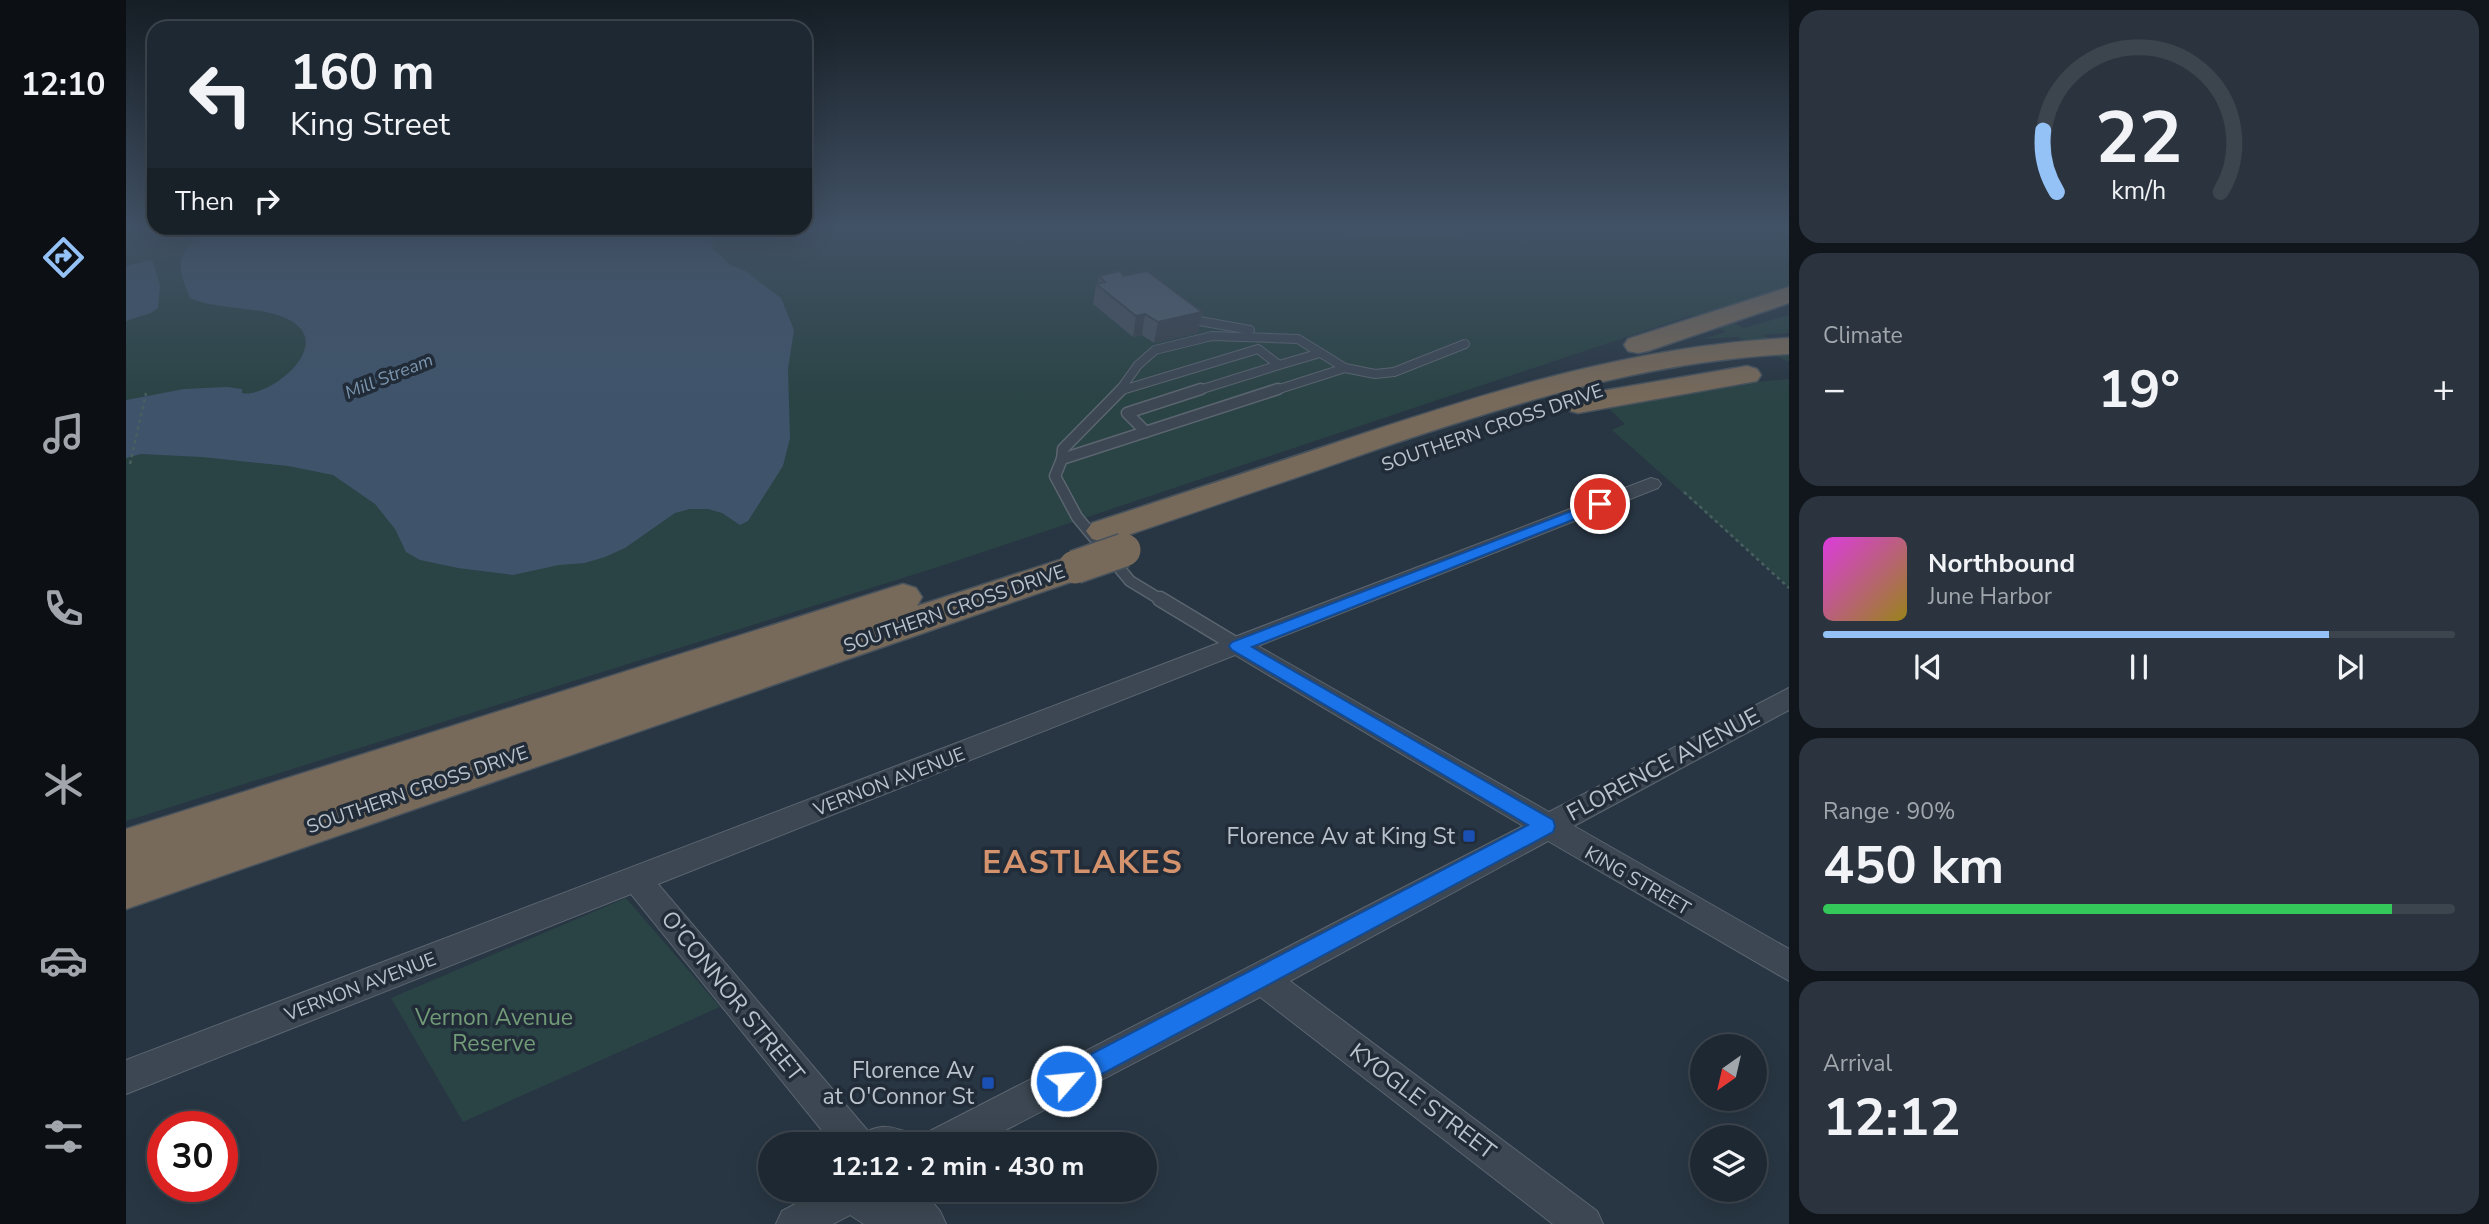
<!DOCTYPE html>
<html lang="en">
<head>
<meta charset="utf-8">
<style>
	body { margin:0; font-family:"Nunito Sans",sans-serif; background:#2b343e; color:#f1f3f6; height:100vh; display:flex; flex-direction:column; font-size:26px; white-space:nowrap }
	* { box-sizing:border-box; margin:0 }
	p { font-size:23px; color:#a1a6ac }
	.icon { flex:none; width:38px; height:38px; fill:none; stroke:currentColor; stroke-width:2; stroke-linecap:round; stroke-linejoin:round }
	.map { position:relative; flex:1; overflow:hidden }
	.drawer { display:flex; flex-direction:column; gap:10px; padding:10px; background:#10161c; width:700px }
	.drawer>* { flex:none }
	.guide { position:absolute; left:21px; top:21px; width:665px; height:214px; border-radius:21px; box-shadow:0 7px 28px #0002,0 0 0 2px #3c444d; background:#1e2832; color:#f1f3f6; overflow:hidden }
	.needle { width:46px; rotate:214deg }
	.tools { position:absolute; left:1564px; top:1034px; display:grid; gap:14px }
	.tools a { display:grid; place-items:center; width:77px; height:77px; border-radius:50%; background:#1e2832; box-shadow:0 7px 28px #0002,0 0 0 2px #3c444d; font-size:35px }
	.speed { position:absolute; left:21px; top:1111px; display:flex; gap:14px; font-size:35px; font-weight:700; text-align:center }
	.speed>* { display:grid; place-content:center; width:91px; height:91px; border-radius:50%; background:#1e2832; box-shadow:0 7px 28px #0002,0 0 0 2px #3c444d; line-height:1 }
	.speed .limit { border:10px solid #d22; background:#fff; color:#111 }
	.pin { position:absolute; display:grid; place-items:center; width:60px; height:60px; color:#fff; margin:-30px; border:4px solid #fff; border-radius:50%; box-shadow:0 2px 7px #0007 }
	.me { position:absolute; width:77px; margin:-38px; rotate:63deg; stroke-linejoin:round; filter:drop-shadow(0 0 5px #0008) }
	.turn { display:flex; align-items:center; gap:24px; height:147px; padding:0 28px; font-size:32px }
	.turn .icon { width:91px; height:91px; stroke-width:2.5 }
	.turn b { display:block; font-size:49px; line-height:60px }
	.then { display:flex; align-items:center; height:66px; padding:0 28px; background:#0003; gap:14px; font-size:26px }
	.big { font-size:52px; font-weight:700; line-height:1.1 }
	.drawer .card { flex:1; display:flex; flex-direction:column; justify-content:center; gap:10px; min-width:0; padding:0 24px; border-radius:21px; background:#2b343e }
	.drawer .dial { align-items:center; gap:0 }
	.dial svg { height:182px; overflow:visible; fill:none; stroke:#3c444d; stroke-width:7; stroke-linecap:round; text-anchor:middle }
	.dial text { fill:#f1f3f6; stroke:none }
	.song { display:flex; align-items:center; gap:21px }
	.cover { width:84px; height:84px; border-radius:10px; background:linear-gradient(135deg,hsl(300 70% 55%),hsl(50 70% 35%)) }
	.played { height:7px; border-radius:4px; background:linear-gradient(90deg,#95c2f6 80%,#3c444d 80%) }
	.keys { display:flex; justify-content:space-around; direction:ltr }
	.heat { display:flex; justify-content:space-between; align-items:center; font-size:38px; direction:ltr }
	.charge { height:10px; border-radius:5px; background:linear-gradient(90deg,#34c759 90%,#3c444d 0) }
	.trip { position:absolute; left:632px; top:1132px; width:399px; height:70px; border-radius:35px; background:#1e2832; box-shadow:0 7px 28px #0002,0 0 0 2px #3c444d; font-weight:700; line-height:70px; text-align:center }
	main { display:flex; flex:1; min-height:0 }
	.dock { display:flex; flex-direction:column; width:126px; justify-content:space-around; align-items:center; background:#0c1014; color:#a1a6ac }
	.dock .icon { width:49px; height:49px }
	.dock .on { color:#95c2f6 }
	.dock b { font-size:32px; color:#f1f3f6 }
	.map>svg:first-child { display:block }
</style>
</head>
<body>
<main>
<nav class="dock">
<b>12:10</b>
<svg class="icon on" aria-label="directions" viewBox="0 0 24 24"><path d="M12 3l9 9-9 9-9-9zM9 14v-3h6M13 9l2 2-2 2"/></svg>
<svg class="icon" aria-label="music" viewBox="0 0 24 24"><path d="M9 18V5l10-2v13"/><circle cx="6" cy="18" r="3"/><circle cx="16" cy="16" r="3"/></svg>
<svg class="icon" aria-label="phone" viewBox="0 0 24 24"><path d="M5 4h4l2 5-3 2q2 4 5 5l2-3 5 2v4C11 20 4 13 5 4z"/></svg>
<svg class="icon" aria-label="climate" viewBox="0 0 24 24"><path d="M12 3v18M4 7l16 10M4 17L20 7"/></svg>
<svg class="icon" aria-label="car" viewBox="0 0 24 24"><path d="M5 17H2v-5l4-1 3-4h7l3 4 3 1v5h-3M9 17h6M6 11h13"/><circle cx="7" cy="17" r="2"/><circle cx="17" cy="17" r="2"/></svg>
<svg class="icon" aria-label="filters" viewBox="0 0 24 24"><path d="M4 7h16M4 17h16"/><circle cx="9" cy="7" r="2"/><circle cx="15" cy="17" r="2"/></svg>
</nav>
<div class="map">
<svg width="1663" height="1224" viewBox="0 0 1663 1224">
	<rect width="100%" height="100%" fill="#283643"/>
	<g fill="#2a4344">
		<polygon points="0,229 1663,229 1663,288 1583,311 1618,328 1663,315 1663,333 1636,335 1663,348 1663,362 1611,337 1576,339 1600,332 1566,315 812,567 0,821"/>
		<polygon points="1663,379 1663,587 1486,430 1499,424 1482,408 1586,386"/>
		<polygon points="500,898 594,1007 337,1122 265,998"/>
	</g>
	<g fill="#3f546b">
		<path d="M 80,229 L 582,229 L 588,249 L 603,264 L 619,271 L 655,298 L 668,330 L 662,369 L 664,438 L 657,466 L 622,521 L 614,525 L 596,513 L 582,509 L 564,509 L 549,513 L 499,548 L 479,557 L 459,563 L 433,565 L 387,575 L 332,568 L 294,560 L 280,552 L 269,529 L 249,504 L 207,475 L 162,466 L 76,457 L 15,454 L 0,458 L 0,400 L 58,389 L 101,387 L 116,389 L 116,393 C 141,398 198,354 174,328 C 153,304 93,312 64,298 C 49,261 51,256 80,229 Z"/>
		<path d="M 1190,229 L 1342,229 L 1343,230 C 1325,242 1224,232 1197,232 Z"/>
		<polygon points="26,260 34,285 32,308 25,313 0,321 0,266"/>
	</g>
	<g fill="none" stroke-linecap="round" stroke-linejoin="round">
		<polyline stroke="#3f546b" stroke-width="4.5" points="1658,229 1663,234"/>
		<defs>
			<g id="lane-far2">
				<polyline points="1068,320 1124,330"/>
				<polyline points="1219,368 1249,374 1268,372 1339,344"/>
				<polyline points="994,390 1012,365 1029,350 1086,336 1172,339 1219,368 1147,391"/>
				<polyline points="993,391 1132,349 1153,365 1194,353"/>
				<polyline points="1070,391 1153,365"/>
			</g>
			<g id="lane-far1">
				<polyline points="1020,432 1001,413 1075,389"/>
				<polyline points="936,459 937,449 996,389"/>
				<polyline points="1037,601 1004,581 951,517 929,476 936,459 1152,389"/>
			</g>
			<polyline id="lane" points="1034,599 1112,646"/>
			<g id="street">
				<path d="M 1525,478 L 1532,480 L 1535,484 L 1532,488 L 1132,646 L 1423,812 L 1663,688 L 1663,710 L 1448,826 L 1663,949 L 1663,981 L 1422,841 L 1164,981 L 1471,1211 L 1477,1224 L 1427,1224 L 1134,997 L 853,1144 L 799,1144 L 804,1131 L 1397,826 L 1109,655 L 532,884 L 742,1131 C 756,1125 764,1126 778,1131 L 783,1144 L 707,1144 L 505,894 L 0,1094 L 0,1060 Z"/>
				<polygon points="696,1190 803,1190 801,1196 814,1211 820,1224 738,1224 724,1215 707,1224 650,1224 656,1211"/>
			</g>
			<g id="highway">
				<polygon points="1663,287 1663,303 1522,351 1512,353 1502,351 1498,345 1502,339"/>
				<path d="M 1663,338 L 1663,354 C 1516,362 1385,404 1246,451 C 1161,481 1076,510 990,539 L 978,542 L 966,539 L 960,531 L 966,523 C 1052,495 1138,467 1224,438 C 1368,390 1510,346 1663,338 Z"/>
				<polygon points="1621,366 1631,369 1635,375 1631,381 1452,413 1441,410 1437,404 1441,398 1452,395"/>
				<polygon points="949,555 962,558 967,567 962,576 0,909 0,829 764,588 777,584 790,588 796,597 791,606"/>
			</g>
		</defs>
		<use href="#lane-far2" stroke="#5b6570" stroke-width="10"/>
		<use href="#lane-far1" stroke="#5b6570" stroke-width="13"/>
		<use href="#lane" stroke="#5b6570" stroke-width="17"/>
		<use href="#street" stroke="#5b6570" stroke-width="2"/>
		<use href="#highway" stroke="#47525d" stroke-width="3"/>
		<g stroke="#485f60" stroke-width="2.5" stroke-dasharray="3.5 3.5" stroke-linecap="butt">
			<polyline points="4,464 20,393"/>
			<polyline points="1558,492 1663,588"/>
		</g>
		<use href="#lane-far2" stroke="#3c4753" stroke-width="8"/>
		<use href="#lane-far1" stroke="#3c4753" stroke-width="10"/>
		<use href="#lane" stroke="#3c4753" stroke-width="14"/>
		<use href="#street" fill="#3c4753" fill-rule="evenodd"/>
		<use href="#highway" fill="#786a5a" fill-rule="evenodd"/>
		<defs>
			<polyline id="highway-bridge" points="949,567 998,550"/>
		</defs>
		<use href="#highway-bridge" stroke="#47525d" stroke-width="36" stroke-linecap="butt"/>
		<use href="#highway-bridge" stroke="#786a5a" stroke-width="33"/>
	</g>
	<polygon fill="#46525f" points="973,276 997,276 1076,312 1072,333 1028,343 1016,335 1007,337 967,304 970,284 972,283"/>
	<g fill="#39424d">
		<polygon points="1076,312 1072,333 1028,343 1032,322"/>
		<polygon points="1019,314 1016,335 1007,337 1010,316"/>
	</g>
	<polygon fill="#515f6e" stroke="#39424d" stroke-width="2" points="994,271 997,276 1021,271 1076,312 1032,322 1019,314 1010,316 970,284 979,282 973,276"/>
	<linearGradient id="sky" x2="0" y2="1"><stop stop-color="#161e25"/><stop offset="0.57" stop-color="#425266"/><stop offset="1" stop-color="#425266" stop-opacity="0"/></linearGradient>
	<rect width="1663" height="400" fill="url(#sky)"/>
	<polygon fill="#1a73e8" stroke="#114b97" stroke-width="2" points="1474,500 1481,504 1479,507 1126,647 1427,820 1429,826 1427,832 948,1089 940,1093 931,1089 928,1081 931,1072 1402,825 1106,650 1103,646 1106,642"/>
	<g fill="#1a4fb4" stroke="#212c38" stroke-width="2.5">
		<rect x="1336" y="829" width="14" height="14" rx="3.5"/>
		<rect x="855" y="1076" width="14" height="14" rx="3.5"/>
	</g>
	<g text-anchor="middle" stroke-width="7" stroke-linejoin="round" paint-order="stroke">
		<g font-size="18" font-style="italic" fill="#7b95ae" stroke="#212c38">
			<text transform="translate(263 376) rotate(-22)" y="6">Mill Stream</text>
		</g>
		<g font-size="19" fill="#bac2cc" stroke="#212c38">
			<text transform="translate(1366 427) rotate(-19)" y="7">SOUTHERN CROSS DRIVE</text>
			<text transform="translate(828 608) rotate(-19)" y="7">SOUTHERN CROSS DRIVE</text>
			<text transform="translate(763 781) rotate(-21)" y="7">VERNON AVENUE</text>
			<text transform="translate(291 789) rotate(-19)" y="7">SOUTHERN CROSS DRIVE</text>
			<text transform="translate(1512 880) rotate(30)" y="7">KING STREET</text>
			<text transform="translate(234 986) rotate(-21)" y="7">VERNON AVENUE</text>
		</g>
		<g font-size="23" fill="#bac2cc" stroke="#212c38">
			<text transform="translate(1537 764) rotate(-28)" y="8">FLORENCE AVENUE</text>
			<text transform="translate(607 996) rotate(51)" y="8">O'CONNOR STREET</text>
			<text transform="translate(1297 1101) rotate(37)" y="8">KYOGLE STREET</text>
		</g>
		<g font-size="23" fill="#bac2cc" stroke="#212c38" text-anchor="end">
			<text x="1329" y="844">Florence Av at King St</text>
			<text x="848" y="1078">Florence Av<tspan x="848" dy="26">at O'Connor St</tspan></text>
		</g>
		<g font-size="23" fill="#729c78" stroke="#212c38">
			<text x="368" y="1025">Vernon Avenue<tspan x="368" dy="26">Reserve</tspan></text>
		</g>
		<g font-size="32" font-weight="bold" letter-spacing="2" fill="#d4926d" stroke="#212c38">
			<text x="957" y="873">EASTLAKES</text>
		</g>
	</g>
</svg>
<div class="tools">
<a><svg class="needle" viewBox="-14 -14 28 28"><path d="M0-13l5 13h-10z" fill="#e53935"/><path d="M0 13l5-13h-10z" fill="#a1a6ac"/></svg></a>
<a><svg class="icon" aria-label="layers" viewBox="0 0 24 24"><path d="M12 4l9 5-9 5-9-5zM3 14l9 5 9-5"/></svg></a>
</div>
<div class="speed"><div class="limit">30</div></div>
<div class="pin" style="left:1474px;top:504px;background:#d93025"><svg class="icon" aria-label="arrive" viewBox="0 0 24 24"><path d="M6 21V4h12l-3 4 3 4H6"/></svg></div>
<svg class="me" style="left:940px;top:1081px" viewBox="-20 -20 40 40"><circle r="17" fill="#1a73e8" stroke="#fff" stroke-width="3"/><path d="M0-11L8 9 0 5-8 9z" fill="#fff"/></svg>
<div class="trip">12:12 · 2 min · 430 m</div>
<div class="guide">
<div class="turn"><svg class="icon" aria-label="left" viewBox="0 0 24 24"><path d="M17 20v-9H6M10 6l-5 5 5 5"/></svg><div><b>160 m</b>King Street</div></div>
<div class="then">Then<svg class="icon" aria-label="right" viewBox="0 0 24 24"><path d="M7 20v-9h11M14 6l5 5-5 5"/></svg></div>
</div>
</div>
<section class="drawer">
<div class="card dial"><svg viewBox="0 0 100 80">
<path d="M14 69A42 42 0 1 1 86 69"/>
<path d="M14 69A42 42 0 0 1 8 42" stroke="#95c2f6"/>
<text x="50" y="56" font-size="32" font-weight="700">22</text>
<text x="50" y="72" font-size="11">km/h</text>
</svg></div>
<div class="card"><p>Climate</p>
<div class="heat"><a>−</a><b class="big">19°</b><a>+</a></div>
</div>
<div class="card">
<div class="song"><i class="cover"></i><div><b>Northbound</b><p>June Harbor</p></div></div>
<div class="played"></div>
<div class="keys"><svg class="icon" aria-label="previous" viewBox="0 0 24 24"><path d="M18 5L8 12l10 7zM5 5v14"/></svg><svg class="icon" aria-label="pause" viewBox="0 0 24 24"><path d="M8 5v14M16 5v14"/></svg><svg class="icon" aria-label="next" viewBox="0 0 24 24"><path d="M6 5l10 7-10 7zM19 5v14"/></svg></div>
</div>
<div class="card"><p>Range · 90%</p><b class="big">450 km</b><div class="charge"></div></div>
<div class="card"><p>Arrival</p><b class="big">12:12</b></div>
</section>
</main>
</body>
</html>
